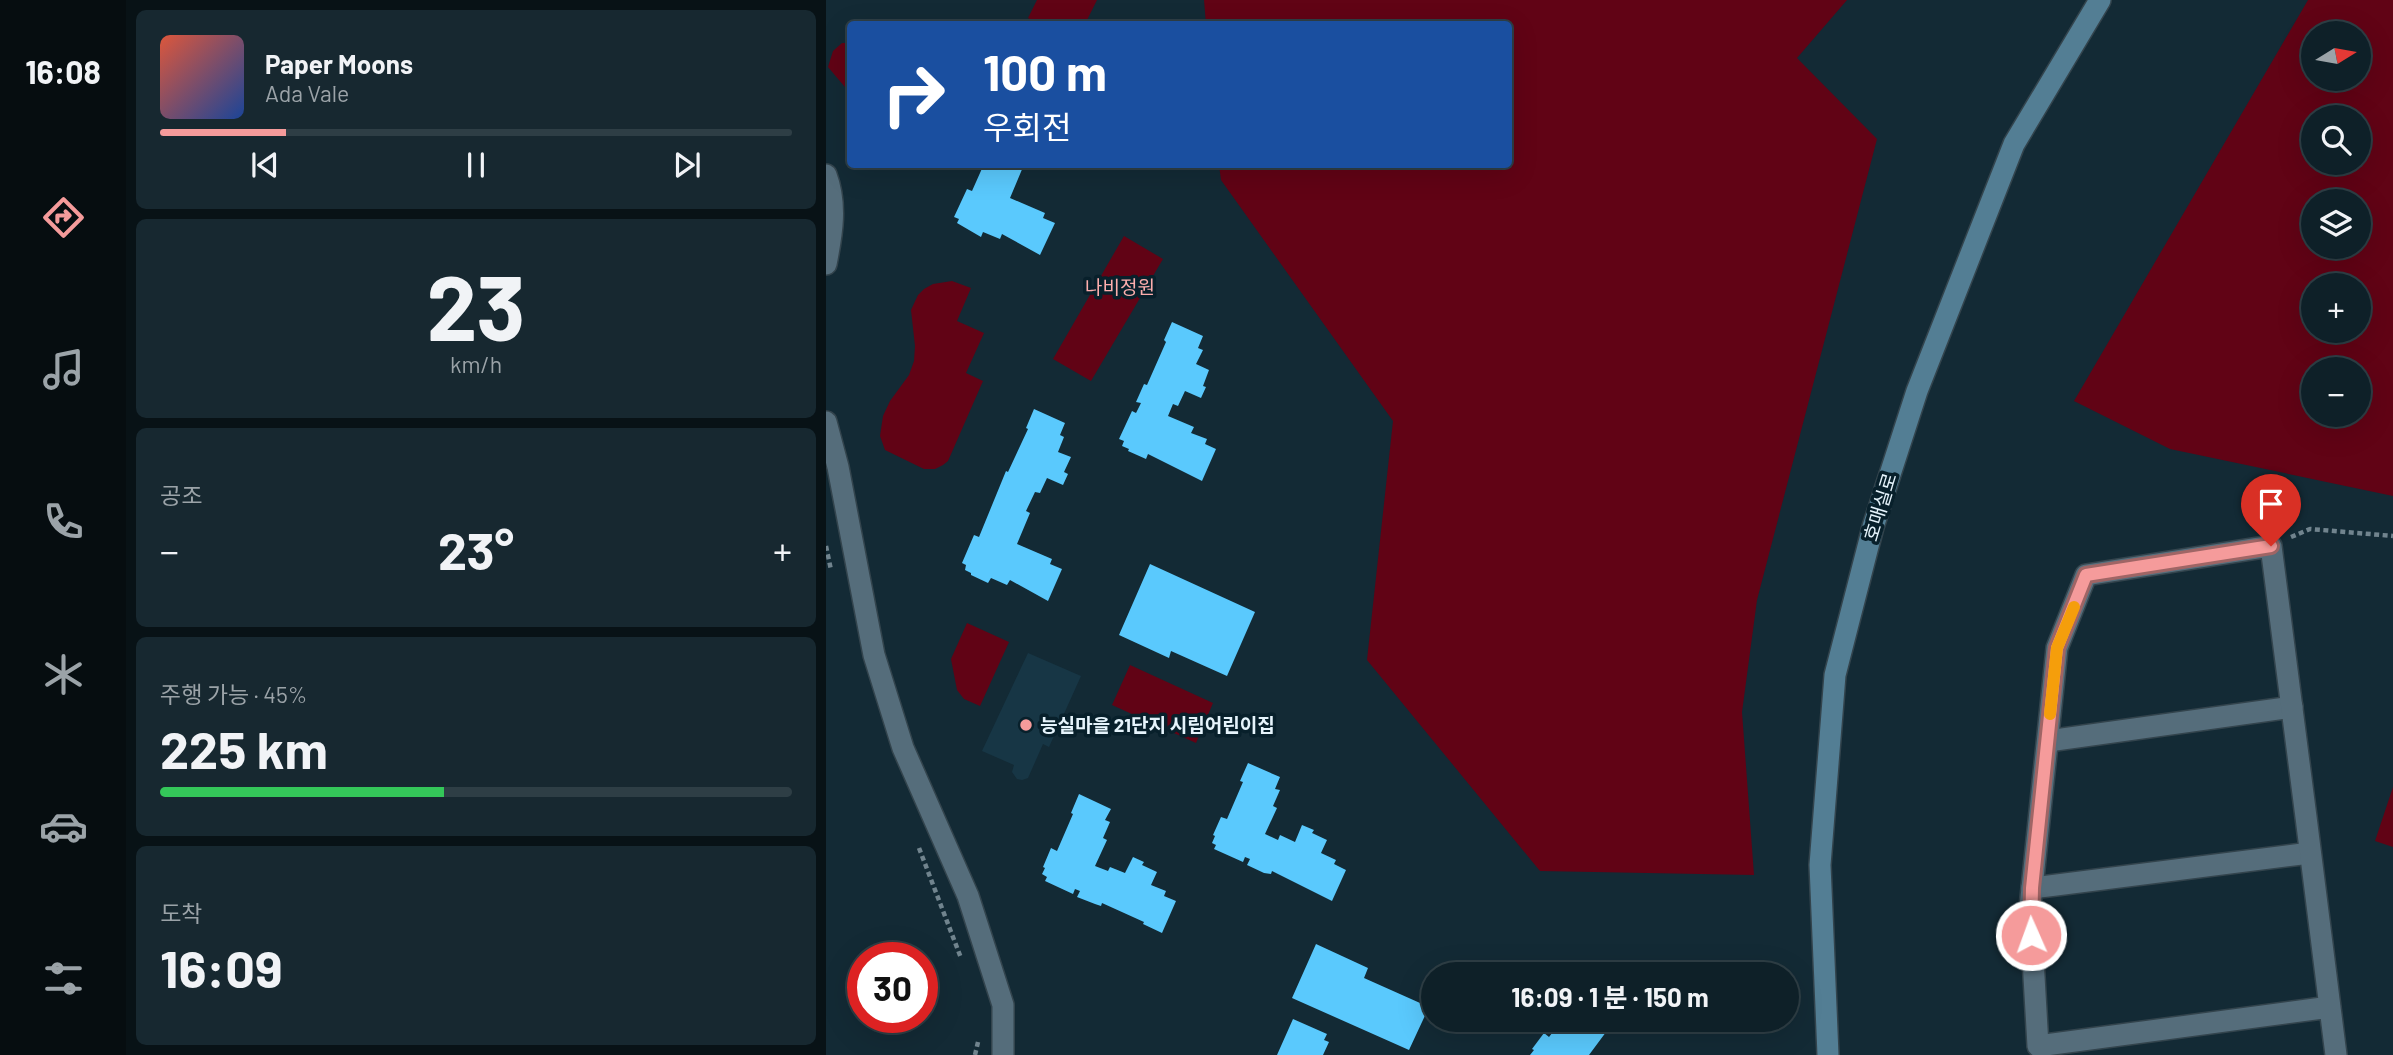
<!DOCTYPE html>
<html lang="ko">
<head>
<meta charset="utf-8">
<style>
	body { margin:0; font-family:Barlow,"Noto Sans KR",sans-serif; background:#172830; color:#f1f3f6; height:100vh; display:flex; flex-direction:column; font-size:26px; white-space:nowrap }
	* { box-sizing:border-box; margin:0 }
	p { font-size:23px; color:#9ba3a8 }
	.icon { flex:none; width:38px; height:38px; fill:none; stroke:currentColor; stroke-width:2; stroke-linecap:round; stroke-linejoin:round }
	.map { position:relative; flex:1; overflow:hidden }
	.drawer { display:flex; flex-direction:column; gap:10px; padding:10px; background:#081216; width:700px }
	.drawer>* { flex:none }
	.top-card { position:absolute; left:21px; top:21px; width:665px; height:147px; border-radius:7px; box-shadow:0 7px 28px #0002,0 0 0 2px #2e3e45; background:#1a4fa0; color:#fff; overflow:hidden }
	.needle { width:46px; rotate:79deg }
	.tools { position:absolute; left:1475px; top:21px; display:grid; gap:14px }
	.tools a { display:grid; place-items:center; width:70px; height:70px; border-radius:50%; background:#0e2028; box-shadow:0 7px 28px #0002,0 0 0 2px #2e3e45; font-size:35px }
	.speed { position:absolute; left:21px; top:942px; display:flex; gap:14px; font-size:35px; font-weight:700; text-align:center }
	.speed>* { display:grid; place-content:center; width:91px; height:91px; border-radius:50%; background:#0e2028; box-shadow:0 7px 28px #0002,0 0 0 2px #2e3e45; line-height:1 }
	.speed .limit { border:10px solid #d22; background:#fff; color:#111 }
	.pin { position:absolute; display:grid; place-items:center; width:60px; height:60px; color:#fff; margin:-72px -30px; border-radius:50% 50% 50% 0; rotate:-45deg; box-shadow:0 0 7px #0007 }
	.pin .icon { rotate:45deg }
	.me { position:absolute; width:77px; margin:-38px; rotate:358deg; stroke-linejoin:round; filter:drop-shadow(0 0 5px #0008) }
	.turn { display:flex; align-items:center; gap:24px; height:147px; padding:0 21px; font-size:32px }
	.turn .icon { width:91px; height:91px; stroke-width:2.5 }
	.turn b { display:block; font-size:49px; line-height:60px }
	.big { font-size:52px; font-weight:700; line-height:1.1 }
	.drawer .card { flex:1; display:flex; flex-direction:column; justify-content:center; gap:10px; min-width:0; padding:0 24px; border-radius:10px; background:#172830 }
	.drawer .dial { align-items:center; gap:0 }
	.dial b { font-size:91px; line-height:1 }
	.song { display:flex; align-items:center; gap:21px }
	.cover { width:84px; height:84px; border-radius:10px; background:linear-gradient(135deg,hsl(10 70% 55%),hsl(220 70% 35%)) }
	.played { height:7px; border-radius:4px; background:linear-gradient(90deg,#f59b9b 20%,#2e3e45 20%) }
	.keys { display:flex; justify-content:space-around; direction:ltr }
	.heat { display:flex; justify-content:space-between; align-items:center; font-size:38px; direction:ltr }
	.charge { height:10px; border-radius:5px; background:linear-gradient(90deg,#34c759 45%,#2e3e45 0) }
	.trip { position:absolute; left:595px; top:962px; width:378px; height:70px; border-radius:35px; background:#0e2028; box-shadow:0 7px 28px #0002,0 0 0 2px #2e3e45; font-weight:700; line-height:70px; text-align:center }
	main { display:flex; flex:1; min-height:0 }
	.dock { display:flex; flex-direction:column; width:126px; justify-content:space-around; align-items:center; background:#060d10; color:#9ba3a8 }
	.dock .icon { width:49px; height:49px }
	.dock .selected { color:#f59b9b }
	.dock b { font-size:32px; color:#f1f3f6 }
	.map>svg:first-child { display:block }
</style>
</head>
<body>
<main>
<nav class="dock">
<b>16:08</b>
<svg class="icon selected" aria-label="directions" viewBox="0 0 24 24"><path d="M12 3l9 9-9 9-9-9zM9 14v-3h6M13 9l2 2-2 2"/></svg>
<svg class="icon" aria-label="music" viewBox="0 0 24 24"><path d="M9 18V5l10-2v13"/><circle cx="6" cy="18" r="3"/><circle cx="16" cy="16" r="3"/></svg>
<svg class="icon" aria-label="phone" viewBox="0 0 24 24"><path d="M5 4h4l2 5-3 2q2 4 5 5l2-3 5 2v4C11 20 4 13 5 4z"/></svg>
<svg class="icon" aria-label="climate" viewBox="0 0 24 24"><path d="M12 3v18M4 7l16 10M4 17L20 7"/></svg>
<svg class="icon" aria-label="car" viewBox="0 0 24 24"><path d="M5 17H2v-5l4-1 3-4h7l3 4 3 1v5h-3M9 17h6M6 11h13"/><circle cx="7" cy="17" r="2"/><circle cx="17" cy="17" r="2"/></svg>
<svg class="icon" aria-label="filters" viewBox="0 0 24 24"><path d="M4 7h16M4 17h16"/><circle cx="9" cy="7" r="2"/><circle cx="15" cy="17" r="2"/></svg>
</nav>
<section class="drawer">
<div class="card">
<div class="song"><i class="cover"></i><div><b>Paper Moons</b><p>Ada Vale</p></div></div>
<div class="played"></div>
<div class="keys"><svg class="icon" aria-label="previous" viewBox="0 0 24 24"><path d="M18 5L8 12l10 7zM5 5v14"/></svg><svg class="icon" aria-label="pause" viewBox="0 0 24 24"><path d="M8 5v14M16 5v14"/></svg><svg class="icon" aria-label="next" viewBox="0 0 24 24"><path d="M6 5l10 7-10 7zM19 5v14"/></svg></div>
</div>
<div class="card dial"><b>23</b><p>km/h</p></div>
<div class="card"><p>공조</p>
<div class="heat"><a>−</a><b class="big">23°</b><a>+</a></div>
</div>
<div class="card"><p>주행 가능 · 45%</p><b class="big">225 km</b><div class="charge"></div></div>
<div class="card"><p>도착</p><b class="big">16:09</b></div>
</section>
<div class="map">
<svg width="1567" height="1055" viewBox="0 0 1567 1055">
	<rect width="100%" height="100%" fill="#132a35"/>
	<polygon fill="#173645" points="202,653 255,676 223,747 217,744 202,778 196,780 191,779 186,772 188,765 156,751"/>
	<g fill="#610315" fill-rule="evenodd">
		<polygon points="211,0 271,0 259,24 214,24 202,18"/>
		<polygon points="378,0 1021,0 971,58 1051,139 931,600 916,712 928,875 714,871 541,660 567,421 395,180 393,165 682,164 682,24 380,24"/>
		<path d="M 1482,0 L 1567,0 L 1567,496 L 1344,449 L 1248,401 ZM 1488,33 L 1533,33 L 1533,79 L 1488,79 ZM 1488,117 L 1533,117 L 1533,163 L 1488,163 ZM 1488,201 L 1533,201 L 1533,247 L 1488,247 ZM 1488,285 L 1533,285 L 1533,331 L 1488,331 ZM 1488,369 L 1533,369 L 1533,415 L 1488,415 Z"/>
		<polygon points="16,43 24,43 24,93 2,67 7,51"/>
		<polygon points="298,236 337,259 265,381 227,359"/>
		<polygon points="126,281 145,288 131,321 158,333 140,373 157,381 122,461 117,465 109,469 98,469 59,450 54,436 57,416 64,401 83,375 88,361 89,346 85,310 92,295 98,289 107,284"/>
		<polygon points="141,623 183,642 154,706 138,699 131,690 125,659"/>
		<polygon points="304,665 387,703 370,743 286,705"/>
		<polygon points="1567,787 1567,847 1549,841"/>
	</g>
	<g fill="#5ac9fd">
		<polygon points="158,164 193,164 197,167 184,198 219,213 217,218 229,223 214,255 176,234 174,239 157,232 155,237 131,223 133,219 128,217 141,189 146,191"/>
		<polygon points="346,322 377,336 372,348 377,350 370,364 383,370 377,386 380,387 375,398 359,391 352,406 347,404 342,416 368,427 365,433 381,439 379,444 390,449 376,481 322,454 320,459 302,451 303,449 296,446 298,441 293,439 306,411 310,413 315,403 310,402 318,384 321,385 340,342 338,340"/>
		<polygon points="208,409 239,423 234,435 238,437 232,452 245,457 238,472 242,474 237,485 221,478 214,493 209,492 200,511 204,513 191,544 226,559 224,564 236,569 222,601 184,580 181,585 165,578 162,583 145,575 145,573 139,570 140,565 136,563 148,535 153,537 180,471 182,472 202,429 200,428"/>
		<polygon points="324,564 429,612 401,676 345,651 343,658 293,635"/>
		<polygon points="422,763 454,777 449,789 454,790 447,806 451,808 439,834 452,840 454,835 469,842 476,825 488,830 486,833 501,840 495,853 510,860 508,864 520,870 506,901 446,871 445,874 438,873 421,865 424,859 419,857 417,862 388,849 390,845 386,843 389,836 387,835 395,817 401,819 417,782 414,781"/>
		<polygon points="253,794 285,809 279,820 284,822 277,838 281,840 269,866 282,871 284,867 299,873 307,857 318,862 316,865 331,872 325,885 340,891 338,896 350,901 336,933 317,924 318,922 276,903 275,906 269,904 251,897 254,891 249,889 247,894 219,881 221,877 216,874 219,868 217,867 225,848 231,851 247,814 245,813"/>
		<polygon points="490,944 542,968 538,978 603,1007 583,1050 466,998"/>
		<polygon points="467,1019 501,1034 498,1040 503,1042 497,1055 451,1055"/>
		<polygon points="742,1020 783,1020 786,1024 763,1055 704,1055 708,1050 706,1049 718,1033 723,1037 734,1023 738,1026"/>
	</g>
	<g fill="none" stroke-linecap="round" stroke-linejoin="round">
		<defs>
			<g id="street">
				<path d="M 0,175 C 11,204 6,234 0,264"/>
				<polyline points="0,422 12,467 48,655 77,748 142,896 177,1005 177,1055"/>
				<polyline points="1222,741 1466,707"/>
				<polyline points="1206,888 1484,853"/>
				<path d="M 1504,1007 L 1212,1046 L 1204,907 L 1206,888 L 1231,648 L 1260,575 L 1445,546 C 1467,716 1489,885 1510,1055"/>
			</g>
			<polyline id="secondary" points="1002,1055 994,865 1009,675 1047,527 1091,391 1188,144 1274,0"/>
		</defs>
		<use href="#street" stroke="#33444d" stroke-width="24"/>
		<use href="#secondary" stroke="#33444d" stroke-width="24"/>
		<g stroke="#71848e" stroke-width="4.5" stroke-dasharray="5 3.5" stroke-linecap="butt">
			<polyline points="1465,537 1484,529 1567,536"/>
			<polyline points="0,546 5,570"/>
			<polyline points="93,848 135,958"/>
			<polyline points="149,1055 152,1042"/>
		</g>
		<use href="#street" stroke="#556d7b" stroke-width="21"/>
		<use href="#secondary" stroke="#537e94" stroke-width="21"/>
	</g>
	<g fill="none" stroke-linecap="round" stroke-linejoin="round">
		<defs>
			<polyline id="route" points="1205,935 1206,888 1231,648 1260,575 1445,546"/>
		</defs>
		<use href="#route" stroke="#9f6565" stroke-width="18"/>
		<use href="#route" stroke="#f59b9b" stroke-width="12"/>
		<polyline stroke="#f59e0b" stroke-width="12" points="1224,714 1231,648 1248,607"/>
	</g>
	<circle fill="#f59b9b" stroke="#08202b" stroke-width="2.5" cx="200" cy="725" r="7"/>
	<g text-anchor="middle" stroke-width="7" stroke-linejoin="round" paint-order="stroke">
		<g font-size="19" fill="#fdaead" stroke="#08202b">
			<text x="294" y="294">나비정원</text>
		</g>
		<g font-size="19" fill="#e6f4fc" stroke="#08202b">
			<text transform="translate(1054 507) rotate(-73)" y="7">호매실로</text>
		</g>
		<g font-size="19" font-weight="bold" fill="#e6f4fc" stroke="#08202b" text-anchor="start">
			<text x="214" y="732">능실마을 21단지 시립어린이집</text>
		</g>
	</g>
</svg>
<div class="tools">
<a><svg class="needle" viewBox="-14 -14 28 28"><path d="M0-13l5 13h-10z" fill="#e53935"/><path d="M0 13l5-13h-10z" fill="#9ba3a8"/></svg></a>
<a><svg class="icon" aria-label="search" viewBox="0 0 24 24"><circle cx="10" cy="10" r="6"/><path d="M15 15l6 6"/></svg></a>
<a><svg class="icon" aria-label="layers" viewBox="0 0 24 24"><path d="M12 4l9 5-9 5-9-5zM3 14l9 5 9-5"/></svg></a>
<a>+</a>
<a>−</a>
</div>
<div class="speed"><div class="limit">30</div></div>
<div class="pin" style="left:1445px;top:546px;background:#d93025"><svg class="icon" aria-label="arrive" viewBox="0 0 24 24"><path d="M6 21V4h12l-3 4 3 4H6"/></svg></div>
<svg class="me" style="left:1205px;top:935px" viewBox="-20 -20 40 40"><circle r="17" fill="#f59b9b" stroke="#fff" stroke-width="3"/><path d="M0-11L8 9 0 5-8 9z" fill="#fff"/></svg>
<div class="trip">16:09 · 1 분 · 150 m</div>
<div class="top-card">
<div class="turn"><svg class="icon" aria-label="right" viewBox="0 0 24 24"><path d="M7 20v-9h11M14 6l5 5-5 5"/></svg><div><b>100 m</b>우회전</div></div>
</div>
</div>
</main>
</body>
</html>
